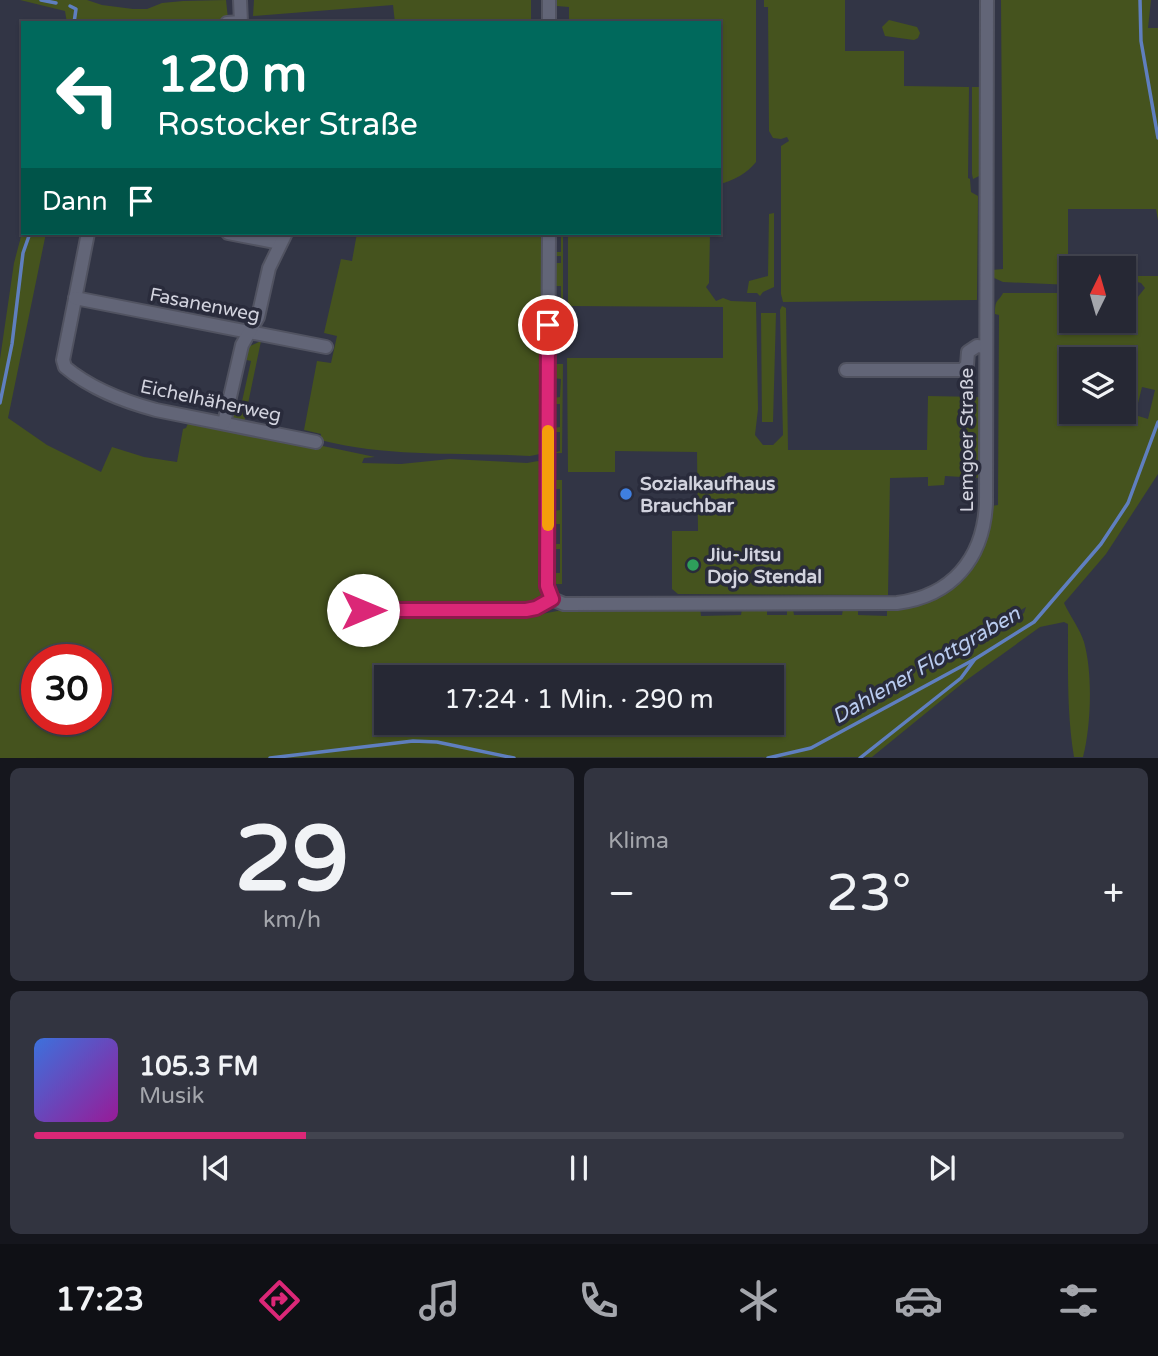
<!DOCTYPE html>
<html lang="de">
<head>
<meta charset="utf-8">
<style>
	body { margin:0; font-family:"Varela Round",sans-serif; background:#323440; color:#f1f3f6; height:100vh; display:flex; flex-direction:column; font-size:26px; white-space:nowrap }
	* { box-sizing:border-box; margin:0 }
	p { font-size:23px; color:#a4a6ac }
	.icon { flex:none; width:38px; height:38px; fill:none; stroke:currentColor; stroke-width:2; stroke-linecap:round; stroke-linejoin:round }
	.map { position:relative; height:758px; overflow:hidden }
	.panel { display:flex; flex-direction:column; gap:10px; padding:10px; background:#15161d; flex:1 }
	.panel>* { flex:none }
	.hud { position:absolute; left:21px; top:21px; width:700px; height:214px; border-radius:0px; box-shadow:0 2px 5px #0004,0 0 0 2px #42444f; background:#00695c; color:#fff; overflow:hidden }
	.needle { width:46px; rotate:5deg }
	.tools { position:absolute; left:1059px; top:256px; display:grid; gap:14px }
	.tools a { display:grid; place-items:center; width:77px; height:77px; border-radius:0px; background:#262834; box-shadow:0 2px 5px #0004,0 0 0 2px #42444f; font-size:35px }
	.speed { position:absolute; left:21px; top:644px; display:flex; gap:14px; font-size:35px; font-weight:700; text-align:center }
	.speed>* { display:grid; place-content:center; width:91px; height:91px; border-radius:50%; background:#262834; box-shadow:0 2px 5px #0004,0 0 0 2px #42444f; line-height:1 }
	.speed .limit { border:10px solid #d22; background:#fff; color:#111 }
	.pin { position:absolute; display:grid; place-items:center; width:60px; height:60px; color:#fff; margin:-30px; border:4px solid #fff; border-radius:50%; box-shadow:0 2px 7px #0007 }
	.me { position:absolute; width:77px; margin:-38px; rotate:90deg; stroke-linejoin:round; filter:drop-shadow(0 0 5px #0008) }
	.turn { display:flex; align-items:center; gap:24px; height:147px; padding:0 21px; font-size:32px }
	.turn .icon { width:91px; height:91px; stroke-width:2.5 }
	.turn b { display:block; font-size:49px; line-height:60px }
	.then { display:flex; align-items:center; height:66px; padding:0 21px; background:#0003; gap:14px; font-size:26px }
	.big { font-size:52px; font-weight:600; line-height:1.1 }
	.panel .widget { flex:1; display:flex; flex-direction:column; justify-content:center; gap:10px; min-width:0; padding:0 24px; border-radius:10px; background:#323440 }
	.panel .dial { align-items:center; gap:0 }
	.dial b { font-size:91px; line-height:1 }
	.song { display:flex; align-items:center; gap:21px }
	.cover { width:84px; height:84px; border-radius:10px; background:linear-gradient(135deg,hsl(220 70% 55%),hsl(300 70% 35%)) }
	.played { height:7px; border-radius:4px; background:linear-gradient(90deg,#db2777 25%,#42444f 25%) }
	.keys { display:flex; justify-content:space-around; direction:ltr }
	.heat { display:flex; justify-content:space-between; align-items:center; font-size:38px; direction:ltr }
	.panel .tiles { flex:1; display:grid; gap:10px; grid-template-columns:1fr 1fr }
	.widget:last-child { grid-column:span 2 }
	.trip { position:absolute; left:374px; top:665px; width:410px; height:70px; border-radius:0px; background:#262834; box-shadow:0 2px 5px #0004,0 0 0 2px #42444f; font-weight:600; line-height:70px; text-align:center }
	.menu { display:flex; height:112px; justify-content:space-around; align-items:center; background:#0f1015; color:#a4a6ac }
	.menu .icon { width:49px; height:49px }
	.menu .selected { color:#db2777 }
	.menu b { font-size:32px; color:#f1f3f6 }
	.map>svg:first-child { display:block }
</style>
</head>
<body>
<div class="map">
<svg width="1158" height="758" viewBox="0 0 1158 758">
	<rect width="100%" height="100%" fill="#323545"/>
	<g fill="#45531e" fill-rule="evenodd">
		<polygon points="20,0 87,0 102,5 133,9 147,9 162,3 183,1 226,0 228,19 171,23 67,23 65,11"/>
		<polygon points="254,0 531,0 531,23 395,23 393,5 253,16"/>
		<path d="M 557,0 L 756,0 L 756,162 C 747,173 734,181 719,184 L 719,23 L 569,23 L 569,7 L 557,6 Z"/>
		<polygon points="764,0 845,0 845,51 904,51 904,86 969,87 968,178 970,179 971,192 978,196 977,300 783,302 781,294 781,146 789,141 787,137 781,139 773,138 769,131 768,7 764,7"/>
		<polygon points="1001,0 1151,0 1148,28 1158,28 1158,220 1156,209 1068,209 1068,275 1071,276 1071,285 1003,282 992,277 992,270 1003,269"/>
		<polygon points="889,20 917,27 920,33 918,38 914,40 885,36 882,27"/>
		<polygon points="972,87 982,87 981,171 979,176 973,179 972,174"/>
		<polygon points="774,213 774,287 763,292 760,296 757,293 747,293 749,281 768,276 769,214"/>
		<path d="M 23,229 L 23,233 L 46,233 L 8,418 L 47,445 L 101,472 L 112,447 L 144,457 L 177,462 L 183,429 L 186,428 L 189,421 L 237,431 L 247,436 L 266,434 L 375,457 L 364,458 L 362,463 L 401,464 L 450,459 L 527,463 L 538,461 L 544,464 L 544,588 L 540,598 L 532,604 L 335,614 L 536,615 L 568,609 L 700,608 L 701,616 L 741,615 L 742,609 L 767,609 L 767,615 L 787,615 L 787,609 L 793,609 L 794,615 L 842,615 L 843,609 L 858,609 L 858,615 L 887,616 L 887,609 C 898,608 910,608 920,605 C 962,593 989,547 991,506 L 998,505 L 999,315 L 995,314 C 995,298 998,303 1003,293 L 1071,293 L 1071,320 L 1124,320 L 1124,300 L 1133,303 L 1145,288 L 1141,283 L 1124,278 L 1124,276 L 1158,276 L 1158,474 L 1106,554 L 1064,603 C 1070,616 1080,629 1084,642 C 1093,674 1091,726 1083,757 L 1074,757 C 1067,715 1068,674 1068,632 L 1068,624 L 1064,622 L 1040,627 L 964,682 L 872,757 L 0,758 L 0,359 L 14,263 ZM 1071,359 L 1124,359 L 1124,411 L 1071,411 ZM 1142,387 L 1155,390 L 1148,419 L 1135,415 ZM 1026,607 L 1024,613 L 962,649 L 959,648 ZM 37,660 L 96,660 L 96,719 L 37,719 ZM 387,677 L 772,677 L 772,723 L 387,723 Z"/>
		<path d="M 357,233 L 544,233 L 543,449 L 540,454 L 530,456 C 459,452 391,458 320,440 L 321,434 L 304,430 L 317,361 L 331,363 L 337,336 L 324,333 L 341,259 L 352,261 Z"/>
		<path d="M 561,233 L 563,233 L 563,344 C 550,342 553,332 553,322 L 561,322 L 561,306 L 553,306 L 553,302 L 561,302 L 561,286 L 553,286 L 553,263 L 561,263 L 561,256 L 553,256 L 553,252 L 561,252 Z"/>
		<polygon points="568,233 710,233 709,283 706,287 716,301 723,298 731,301 756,302 758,409 755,435 763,445 773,445 783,435 780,310 782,306 786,308 788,450 927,450 928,396 980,397 980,478 945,476 944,485 928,486 928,477 890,478 888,595 678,594 672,589 672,531 698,531 697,452 615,451 615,472 568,472 567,358 723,358 723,307 568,306"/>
		<polygon points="761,313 776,313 773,422 762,422"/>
		<polygon points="261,341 244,423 237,422 232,417 231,413 239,415 251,361 243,359 250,346"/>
		<polygon points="553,364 563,364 562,453 553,453 560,451 560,432 553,432 553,428 560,427 560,404 553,404 553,398 560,397 561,379 553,378"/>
		<polygon points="553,480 562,480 562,584 553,584 553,573 560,573 560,549 553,549 553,544 560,544 560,524 553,524 553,511 560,510 560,489 553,489"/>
	</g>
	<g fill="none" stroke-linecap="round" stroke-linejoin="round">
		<g stroke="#5f7fbf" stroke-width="3.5">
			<polyline points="41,0 56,3"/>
			<polyline points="1140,0 1141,41 1158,138"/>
			<polyline points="70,6 76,9 74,23"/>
			<polyline points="0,403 12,344 23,253 30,233"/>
			<polyline points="270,758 413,741 437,742 514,758"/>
			<polyline points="768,758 811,748 975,659 1034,622 1101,544 1128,503 1158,422"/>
			<polyline points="860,758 961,678 975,659"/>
		</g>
		<defs>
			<g id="minor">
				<polyline points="240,0 241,23"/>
				<polyline points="227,23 241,22"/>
				<polyline points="549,23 549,0"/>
				<path d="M 88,233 L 63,360 L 65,367 C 91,389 123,401 156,410 L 316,442"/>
				<polyline points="228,233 280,243"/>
				<polyline points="549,233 547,586 552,599"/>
				<polyline points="75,298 326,347"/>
				<polyline points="846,370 962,370 967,365 968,352 977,346 986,347"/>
				<polyline points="224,423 242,345 258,317 269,268 286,233"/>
				<path d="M 336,610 L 526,610 L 536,608 L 552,599 L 564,604 L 897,603 C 952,596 983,559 986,504 L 987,0"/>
			</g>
		</defs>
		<use href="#minor" stroke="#515361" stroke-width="16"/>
		<use href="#minor" stroke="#626577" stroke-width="12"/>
	</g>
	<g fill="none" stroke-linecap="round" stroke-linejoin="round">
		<defs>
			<polyline id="route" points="363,610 526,610 536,608 552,599 547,586 548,325"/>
		</defs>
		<use href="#route" stroke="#8e194d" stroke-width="18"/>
		<use href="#route" stroke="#db2777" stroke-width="12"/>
		<polyline stroke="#f59e0b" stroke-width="12" points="548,525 548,431"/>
	</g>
	<circle fill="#3f7fe0" stroke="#292b3b" stroke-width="2.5" cx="626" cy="494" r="7"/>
	<circle fill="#2e9e5b" stroke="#292b3b" stroke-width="2.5" cx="693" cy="565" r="7"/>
	<g text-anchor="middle" stroke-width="7" stroke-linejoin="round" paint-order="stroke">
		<g font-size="19" fill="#d2d3de" stroke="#292b3b">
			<text transform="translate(205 304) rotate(11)" y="7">Fasanenweg</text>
			<text transform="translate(211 400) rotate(12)" y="7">Eichelhäherweg</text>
			<text transform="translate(966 440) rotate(-90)" y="7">Lemgoer Straße</text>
		</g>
		<g font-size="19" font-weight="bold" fill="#d2d3de" stroke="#292b3b" text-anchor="start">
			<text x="640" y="490">Sozialkaufhaus<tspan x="640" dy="22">Brauchbar</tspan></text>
			<text x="707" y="561">Jiu-Jitsu<tspan x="707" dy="22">Dojo Stendal</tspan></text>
		</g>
		<g font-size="21" font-style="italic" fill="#b9cbef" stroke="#292b3b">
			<text transform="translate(926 665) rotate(-30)" y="7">Dahlener Flottgraben</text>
		</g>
	</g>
</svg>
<div class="tools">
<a><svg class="needle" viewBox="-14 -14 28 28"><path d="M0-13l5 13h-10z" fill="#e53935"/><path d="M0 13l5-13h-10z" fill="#a4a6ac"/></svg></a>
<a><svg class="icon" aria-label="layers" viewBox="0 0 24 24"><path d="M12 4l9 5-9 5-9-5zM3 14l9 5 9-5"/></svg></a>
</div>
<div class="speed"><div class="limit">30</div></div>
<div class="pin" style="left:548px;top:325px;background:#d93025"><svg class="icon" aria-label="arrive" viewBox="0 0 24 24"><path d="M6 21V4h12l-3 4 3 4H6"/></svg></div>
<svg class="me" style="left:363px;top:610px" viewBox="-20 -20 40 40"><circle r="19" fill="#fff"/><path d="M0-13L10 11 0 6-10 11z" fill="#db2777"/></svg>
<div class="trip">17:24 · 1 Min. · 290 m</div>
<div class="hud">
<div class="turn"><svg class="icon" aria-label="left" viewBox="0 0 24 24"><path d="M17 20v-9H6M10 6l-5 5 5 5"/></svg><div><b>120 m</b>Rostocker Straße</div></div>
<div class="then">Dann<svg class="icon" aria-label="arrive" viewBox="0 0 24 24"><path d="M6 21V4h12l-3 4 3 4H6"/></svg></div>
</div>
</div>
<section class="panel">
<div class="tiles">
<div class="widget dial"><b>29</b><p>km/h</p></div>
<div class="widget"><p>Klima</p>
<div class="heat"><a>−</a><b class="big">23°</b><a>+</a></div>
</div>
<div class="widget">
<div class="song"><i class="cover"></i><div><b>105.3 FM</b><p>Musik</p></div></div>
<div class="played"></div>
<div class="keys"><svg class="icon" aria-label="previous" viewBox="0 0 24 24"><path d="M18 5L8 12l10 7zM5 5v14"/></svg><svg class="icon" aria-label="pause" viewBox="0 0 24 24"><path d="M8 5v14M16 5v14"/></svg><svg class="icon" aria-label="next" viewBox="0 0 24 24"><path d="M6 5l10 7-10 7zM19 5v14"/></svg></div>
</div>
</div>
</section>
<nav class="menu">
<b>17:23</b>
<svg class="icon selected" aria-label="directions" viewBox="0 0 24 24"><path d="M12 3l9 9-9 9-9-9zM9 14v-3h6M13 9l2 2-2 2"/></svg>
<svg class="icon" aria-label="music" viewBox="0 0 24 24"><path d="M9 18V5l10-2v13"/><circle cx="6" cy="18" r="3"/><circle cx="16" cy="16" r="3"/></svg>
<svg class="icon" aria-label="phone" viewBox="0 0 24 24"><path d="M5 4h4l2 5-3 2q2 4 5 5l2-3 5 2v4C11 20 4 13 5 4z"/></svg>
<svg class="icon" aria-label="climate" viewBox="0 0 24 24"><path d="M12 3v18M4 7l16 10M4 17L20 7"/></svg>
<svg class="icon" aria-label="car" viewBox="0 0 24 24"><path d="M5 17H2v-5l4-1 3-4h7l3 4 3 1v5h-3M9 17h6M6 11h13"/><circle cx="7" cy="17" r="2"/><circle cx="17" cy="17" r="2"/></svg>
<svg class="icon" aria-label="filters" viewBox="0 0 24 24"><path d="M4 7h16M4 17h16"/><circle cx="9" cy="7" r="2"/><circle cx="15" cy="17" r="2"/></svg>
</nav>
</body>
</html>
